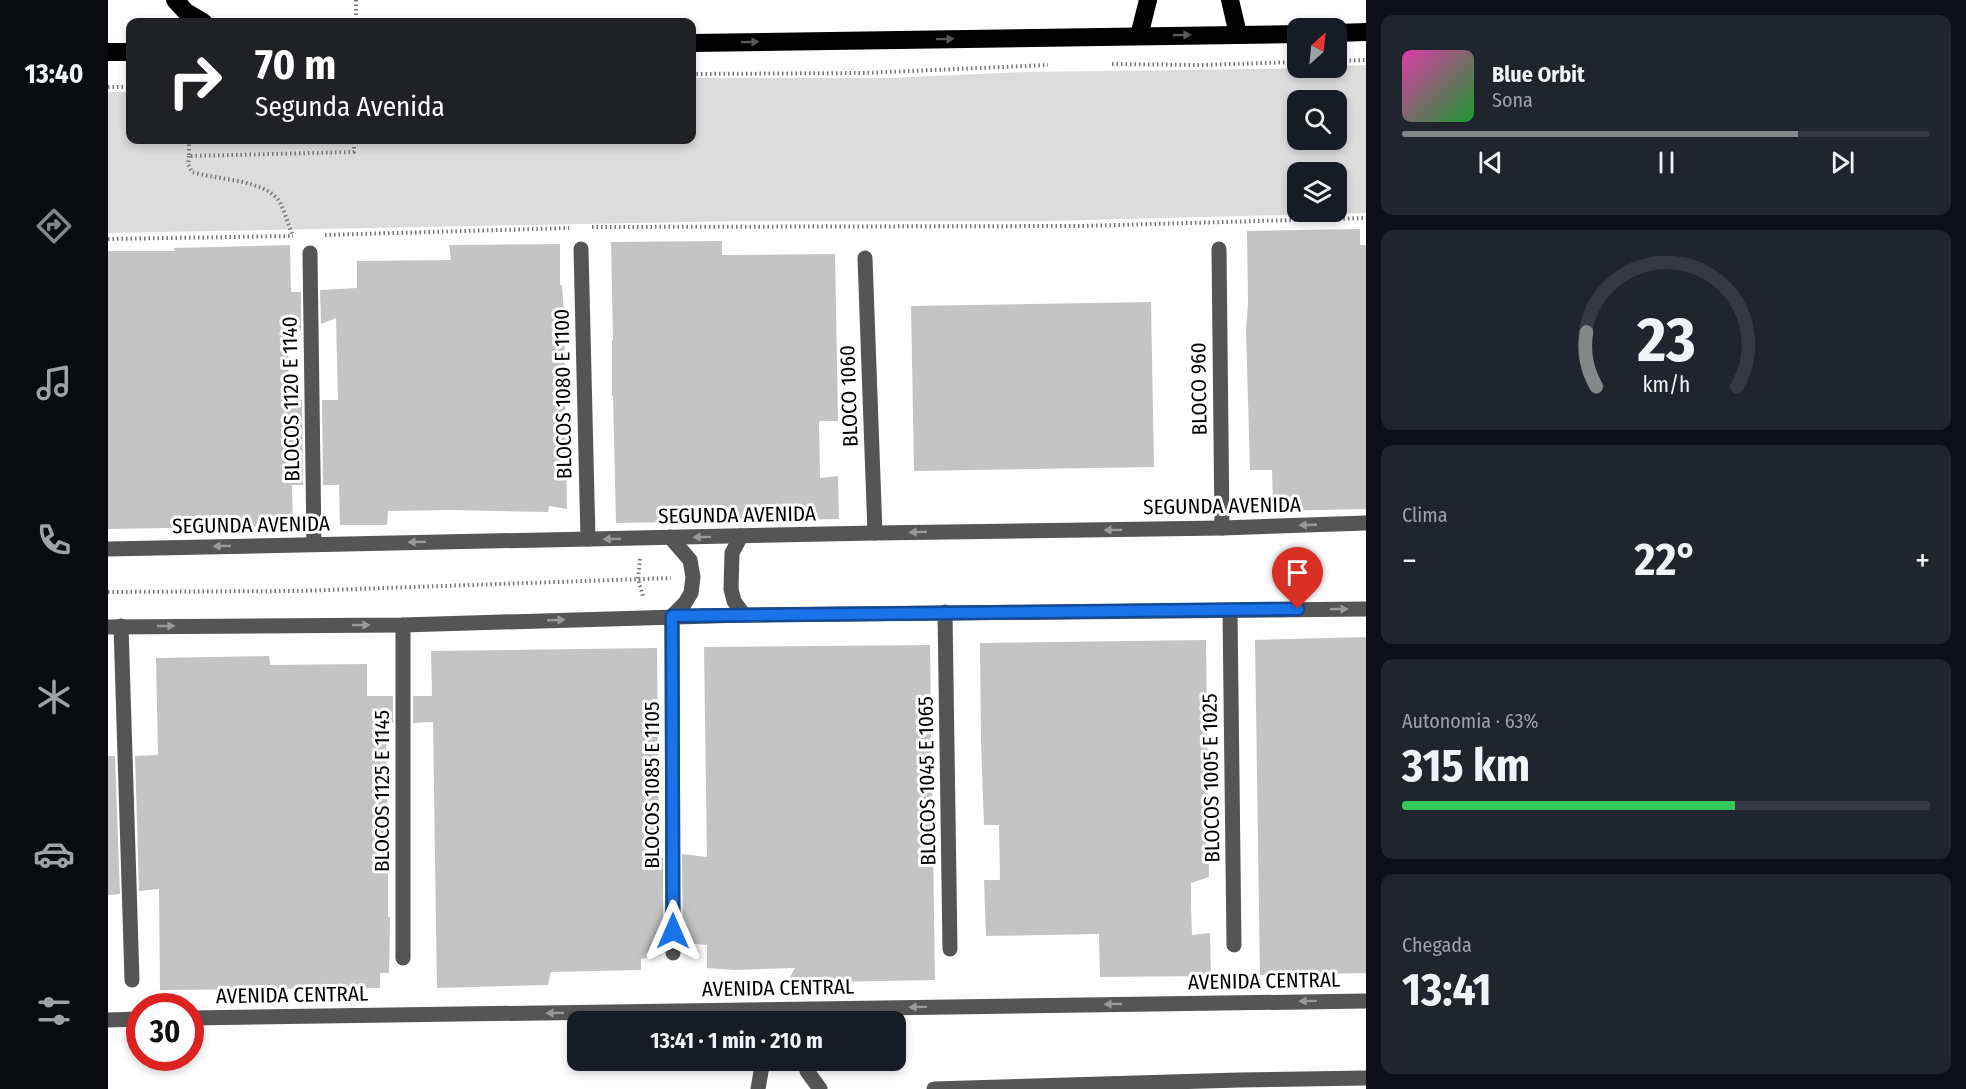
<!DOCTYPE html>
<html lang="pt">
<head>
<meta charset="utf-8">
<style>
	body { margin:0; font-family:"Fira Sans Condensed",sans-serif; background:#20242c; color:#f1f3f6; height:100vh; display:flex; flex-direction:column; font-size:22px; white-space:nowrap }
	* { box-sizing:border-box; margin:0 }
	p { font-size:20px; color:#9ea1a6 }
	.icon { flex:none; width:33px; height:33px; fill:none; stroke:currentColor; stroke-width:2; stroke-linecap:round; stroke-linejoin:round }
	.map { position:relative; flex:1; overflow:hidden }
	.sheet { display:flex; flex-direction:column; gap:15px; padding:15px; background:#0d0f14; width:600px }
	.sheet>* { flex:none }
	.hud { position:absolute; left:18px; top:18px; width:570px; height:126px; border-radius:12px; box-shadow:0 3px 9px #0003; background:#202124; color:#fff; overflow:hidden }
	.needle { width:39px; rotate:27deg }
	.fabs { position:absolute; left:1179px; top:18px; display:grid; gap:12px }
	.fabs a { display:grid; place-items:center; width:60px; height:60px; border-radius:12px; background:#171b24; box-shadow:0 3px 9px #0003; font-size:30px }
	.speed { position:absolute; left:18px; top:993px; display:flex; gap:12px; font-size:30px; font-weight:700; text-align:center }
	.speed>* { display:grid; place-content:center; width:78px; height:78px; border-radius:50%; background:#171b24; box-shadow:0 3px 9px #0003; line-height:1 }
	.speed .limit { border:9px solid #d22; background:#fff; color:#111 }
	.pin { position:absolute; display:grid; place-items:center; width:51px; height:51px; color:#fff; margin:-62px -26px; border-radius:50% 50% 50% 0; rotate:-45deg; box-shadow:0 0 6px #0007 }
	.pin .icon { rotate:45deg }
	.me { position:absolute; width:66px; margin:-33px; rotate:0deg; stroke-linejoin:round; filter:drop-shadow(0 0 4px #0008) }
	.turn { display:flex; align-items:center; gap:21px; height:126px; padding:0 30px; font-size:27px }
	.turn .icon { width:78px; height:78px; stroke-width:2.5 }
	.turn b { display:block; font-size:42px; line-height:51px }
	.big { font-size:45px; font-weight:700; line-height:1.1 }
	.sheet .tile { flex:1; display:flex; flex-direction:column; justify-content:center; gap:9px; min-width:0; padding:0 21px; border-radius:12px; background:#20242c }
	.sheet .dial { align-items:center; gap:0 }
	.dial svg { height:156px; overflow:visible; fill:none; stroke:#363941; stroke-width:7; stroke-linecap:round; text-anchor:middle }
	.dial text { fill:#f1f3f6; stroke:none }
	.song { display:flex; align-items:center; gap:18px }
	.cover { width:72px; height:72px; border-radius:9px; background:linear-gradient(135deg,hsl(320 70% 55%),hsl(130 70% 35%)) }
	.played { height:6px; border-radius:3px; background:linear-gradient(90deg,#858687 75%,#363941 75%) }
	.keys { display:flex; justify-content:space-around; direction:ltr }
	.heat { display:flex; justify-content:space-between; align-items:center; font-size:33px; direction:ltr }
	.charge { height:9px; border-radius:4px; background:linear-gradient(90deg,#34c759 63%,#363941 0) }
	.trip { position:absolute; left:459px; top:1011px; width:339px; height:60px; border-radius:12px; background:#171b24; box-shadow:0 3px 9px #0003; font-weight:700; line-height:60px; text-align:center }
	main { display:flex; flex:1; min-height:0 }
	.tab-bar { display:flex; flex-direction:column; width:108px; justify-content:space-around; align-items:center; background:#090b0e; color:#9ea1a6 }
	.tab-bar .icon { width:42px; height:42px }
	.tab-bar .active { color:#858687 }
	.tab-bar b { font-size:27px; color:#f1f3f6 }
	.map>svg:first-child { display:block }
</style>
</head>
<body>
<main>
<nav class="tab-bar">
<b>13:40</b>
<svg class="icon active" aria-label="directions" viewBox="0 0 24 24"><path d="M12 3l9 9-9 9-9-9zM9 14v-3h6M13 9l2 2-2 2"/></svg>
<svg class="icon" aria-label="music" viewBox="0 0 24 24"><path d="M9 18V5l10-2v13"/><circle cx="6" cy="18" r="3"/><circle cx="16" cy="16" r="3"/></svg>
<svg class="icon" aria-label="phone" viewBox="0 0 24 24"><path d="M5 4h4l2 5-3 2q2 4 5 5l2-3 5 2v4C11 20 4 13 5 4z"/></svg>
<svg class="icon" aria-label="climate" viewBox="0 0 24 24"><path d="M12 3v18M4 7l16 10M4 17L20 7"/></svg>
<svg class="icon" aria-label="car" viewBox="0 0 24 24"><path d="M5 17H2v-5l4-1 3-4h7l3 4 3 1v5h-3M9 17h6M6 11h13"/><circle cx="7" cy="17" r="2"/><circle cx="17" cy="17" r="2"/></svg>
<svg class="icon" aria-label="filters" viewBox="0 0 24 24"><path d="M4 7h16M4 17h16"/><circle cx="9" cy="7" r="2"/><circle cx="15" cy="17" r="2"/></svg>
</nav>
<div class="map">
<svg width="1258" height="1089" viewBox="0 0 1258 1089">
	<rect width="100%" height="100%" fill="#fff"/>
	<path fill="#dcdcdc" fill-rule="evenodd" d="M 1258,65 L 1258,213 L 941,221 L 631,221 L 0,233 L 0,92 L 22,92 L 22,140 L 584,140 L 584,78 L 780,78 L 917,72 L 1228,68 L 1229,66 ZM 1190,100 L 1228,100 L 1228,140 L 1190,140 ZM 1190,172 L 1228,172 L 1228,212 L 1190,212 Z"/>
	<g fill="#c4c4c4">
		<polygon points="1252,229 1252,245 1258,245 1258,509 1165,511 1164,470 1142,470 1138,330 1140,303 1139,231"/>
		<polygon points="614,241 614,255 727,254 730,421 711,421 712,478 730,476 731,519 508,523 505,396 504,396 504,340 505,340 503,242"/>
		<polygon points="452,244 452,285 454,285 456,313 459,509 441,506 440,512 344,510 280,511 279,525 232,525 231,485 215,485 214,400 230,400 228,318 213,324 212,290 249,288 249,261 343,260 341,245"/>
		<polygon points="182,245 183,292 193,292 193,330 182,334 182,345 180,345 181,400 194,400 195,485 184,485 185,526 0,529 0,251 67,251 66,248"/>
		<polygon points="1043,302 1046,467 806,471 803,306"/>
		<polygon points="1258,637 1258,973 1152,975 1147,640"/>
		<polygon points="1098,640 1101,877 1083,883 1083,906 1084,935 1102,933 1103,976 992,977 991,934 878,936 876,880 892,880 891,825 876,825 873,742 872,643"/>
		<polygon points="822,645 827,980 715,982 715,978 681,979 687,968 627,970 599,968 599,945 575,943 574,854 599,857 596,647"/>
		<polygon points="549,648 551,857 555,857 555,941 551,941 552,955 533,959 533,970 443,972 440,985 329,988 325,722 305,723 305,696 324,696 323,651"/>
		<polygon points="161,656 162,665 259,664 259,696 285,696 285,723 278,723 280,834 265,862 280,862 280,917 282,917 281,973 272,973 272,988 52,990 51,889 31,891 27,756 50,755 48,658"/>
		<polygon points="0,756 7,756 12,894 0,895"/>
	</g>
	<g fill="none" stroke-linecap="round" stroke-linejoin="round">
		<g stroke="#777" stroke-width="4" stroke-dasharray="1.5 3" stroke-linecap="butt">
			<polyline points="248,0 248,22"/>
			<polyline points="1228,61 1258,60"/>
			<polyline points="1004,64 1092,65 1190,62"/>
			<polyline points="584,74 756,73 940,65"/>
			<polyline points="0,87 22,87"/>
			<polyline points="81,140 81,156 246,152 246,140"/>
			<path d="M 81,156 L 80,164 L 84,172 C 108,180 156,179 171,201 C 177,211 180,225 185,236"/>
			<polyline points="484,227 973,226 1258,218"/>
			<polyline points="217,235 461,228"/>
			<polyline points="0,239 185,236"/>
			<polyline points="532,559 530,579 535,596"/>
			<polyline points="0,592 191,591 563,578"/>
		</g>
		<g stroke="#555" stroke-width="15">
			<polyline points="473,249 480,539"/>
			<polyline points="1111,249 1114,528"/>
			<polyline points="202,253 206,544"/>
			<polyline points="757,258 767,533"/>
			<polyline points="633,536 624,553 623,589 626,601 636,615"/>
			<polyline points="562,537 582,560 585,577 583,593 577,603 564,616"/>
			<polyline points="0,549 767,533 1114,528 1258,523"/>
			<polyline points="1122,610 1126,945"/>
			<polyline points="837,612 842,949"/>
			<polyline points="564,616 565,953"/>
			<polyline points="13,626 24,980"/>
			<polyline points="0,627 295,625 636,615 1258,609"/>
			<polyline points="295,958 295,625"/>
			<polyline points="82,1018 1258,1001"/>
			<polyline points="0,1020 32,1019"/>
			<polyline points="698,1060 699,1071 712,1089"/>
			<polyline points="650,1089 655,1060"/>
			<polyline points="826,1089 1131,1080 1258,1078"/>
		</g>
		<g stroke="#000" stroke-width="18">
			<polyline points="67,0 78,12 95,22"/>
			<polyline points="1122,0 1130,34"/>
			<polyline points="1228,33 1258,32"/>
			<polyline points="1031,36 1040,0"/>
			<polyline points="584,43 1190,34"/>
			<polyline points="0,52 22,52"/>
		</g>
	</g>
	<defs><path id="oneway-solid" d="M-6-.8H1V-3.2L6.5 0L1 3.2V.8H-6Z" transform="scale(1.5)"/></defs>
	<g fill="#595959">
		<use href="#oneway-solid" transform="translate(1074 35) rotate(-1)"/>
		<use href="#oneway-solid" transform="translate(837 39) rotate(-1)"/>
		<use href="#oneway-solid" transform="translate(642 42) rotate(-1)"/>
	</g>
	<g fill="#999">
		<use href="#oneway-solid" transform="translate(1200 525) rotate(178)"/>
		<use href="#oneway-solid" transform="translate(1005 530) rotate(179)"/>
		<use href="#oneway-solid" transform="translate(810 532) rotate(179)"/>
		<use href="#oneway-solid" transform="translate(594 537) rotate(179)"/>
		<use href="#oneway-solid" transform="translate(504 539) rotate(179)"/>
		<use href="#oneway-solid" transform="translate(309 542) rotate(179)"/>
		<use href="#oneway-solid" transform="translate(114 546) rotate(179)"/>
		<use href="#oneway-solid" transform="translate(1231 609)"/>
		<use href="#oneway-solid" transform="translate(448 620) rotate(-2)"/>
		<use href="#oneway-solid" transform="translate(253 625)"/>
		<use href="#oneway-solid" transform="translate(58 626)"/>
		<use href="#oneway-solid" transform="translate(1200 1001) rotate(179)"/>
		<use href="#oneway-solid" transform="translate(1005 1004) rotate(179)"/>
		<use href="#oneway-solid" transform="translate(810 1007) rotate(179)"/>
		<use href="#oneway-solid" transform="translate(447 1013) rotate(179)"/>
	</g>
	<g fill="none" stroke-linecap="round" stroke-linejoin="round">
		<defs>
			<polyline id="route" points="565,931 564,616 1190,609"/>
		</defs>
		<use href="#route" stroke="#114b97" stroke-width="15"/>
		<use href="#route" stroke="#1a73e8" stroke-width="10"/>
	</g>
	<g text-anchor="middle" stroke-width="6" stroke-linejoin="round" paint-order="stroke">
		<g font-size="21" fill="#000" stroke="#fff">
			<text transform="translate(1091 389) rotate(-91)" y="7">BLOCO 960</text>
			<text transform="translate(455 394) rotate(-91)" y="7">BLOCOS 1080 E 1100</text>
			<text transform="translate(741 396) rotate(-92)" y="7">BLOCO 1060</text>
			<text transform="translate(183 399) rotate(-91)" y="7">BLOCOS 1120 E 1140</text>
			<text transform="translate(1114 506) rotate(-1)" y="7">SEGUNDA AVENIDA</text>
			<text transform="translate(629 515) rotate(-1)" y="7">SEGUNDA AVENIDA</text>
			<text transform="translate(143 525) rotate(-1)" y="7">SEGUNDA AVENIDA</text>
			<text transform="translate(1103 778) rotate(-91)" y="7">BLOCOS 1005 E 1025</text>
			<text transform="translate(819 781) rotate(-91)" y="7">BLOCOS 1045 E 1065</text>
			<text transform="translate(544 785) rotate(-90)" y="7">BLOCOS 1085 E 1105</text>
			<text transform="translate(274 791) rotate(-90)" y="7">BLOCOS 1125 E 1145</text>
			<text transform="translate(1156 981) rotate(-1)" y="7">AVENIDA CENTRAL</text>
			<text transform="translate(670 988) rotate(-1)" y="7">AVENIDA CENTRAL</text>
			<text transform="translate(184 995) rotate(-1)" y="7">AVENIDA CENTRAL</text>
		</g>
	</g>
</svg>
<div class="fabs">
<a><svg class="needle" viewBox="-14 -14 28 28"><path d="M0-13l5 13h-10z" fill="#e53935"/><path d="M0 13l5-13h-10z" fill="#9ea1a6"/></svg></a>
<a><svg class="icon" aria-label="search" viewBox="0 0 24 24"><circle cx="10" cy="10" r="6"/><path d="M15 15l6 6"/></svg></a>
<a><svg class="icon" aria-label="layers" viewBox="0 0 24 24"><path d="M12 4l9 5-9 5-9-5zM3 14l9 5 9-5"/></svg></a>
</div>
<div class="speed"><div class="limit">30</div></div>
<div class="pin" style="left:1190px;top:609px;background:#d93025"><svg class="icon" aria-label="arrive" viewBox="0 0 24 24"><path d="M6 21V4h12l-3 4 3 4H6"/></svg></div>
<svg class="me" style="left:565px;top:931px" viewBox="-20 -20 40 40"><path d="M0-17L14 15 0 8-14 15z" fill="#1a73e8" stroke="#fff" stroke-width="4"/></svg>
<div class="trip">13:41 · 1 min · 210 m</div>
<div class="hud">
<div class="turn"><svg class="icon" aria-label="right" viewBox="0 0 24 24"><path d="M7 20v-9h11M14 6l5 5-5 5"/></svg><div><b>70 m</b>Segunda Avenida</div></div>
</div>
</div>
<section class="sheet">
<div class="tile">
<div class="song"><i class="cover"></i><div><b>Blue Orbit</b><p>Sona</p></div></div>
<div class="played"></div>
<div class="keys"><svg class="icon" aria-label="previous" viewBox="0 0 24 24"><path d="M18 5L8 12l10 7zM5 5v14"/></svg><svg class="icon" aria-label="pause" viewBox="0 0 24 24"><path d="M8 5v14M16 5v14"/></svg><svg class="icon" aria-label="next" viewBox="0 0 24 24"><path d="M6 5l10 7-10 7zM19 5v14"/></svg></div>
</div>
<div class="tile dial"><svg viewBox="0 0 100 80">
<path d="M14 69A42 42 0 1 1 86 69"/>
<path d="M14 69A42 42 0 0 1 9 41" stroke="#858687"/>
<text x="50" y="56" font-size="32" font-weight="700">23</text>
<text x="50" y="72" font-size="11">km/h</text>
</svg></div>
<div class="tile"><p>Clima</p>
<div class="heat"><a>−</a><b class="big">22°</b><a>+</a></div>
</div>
<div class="tile"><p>Autonomia · 63%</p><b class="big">315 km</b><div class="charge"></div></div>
<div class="tile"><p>Chegada</p><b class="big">13:41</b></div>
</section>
</main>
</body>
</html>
